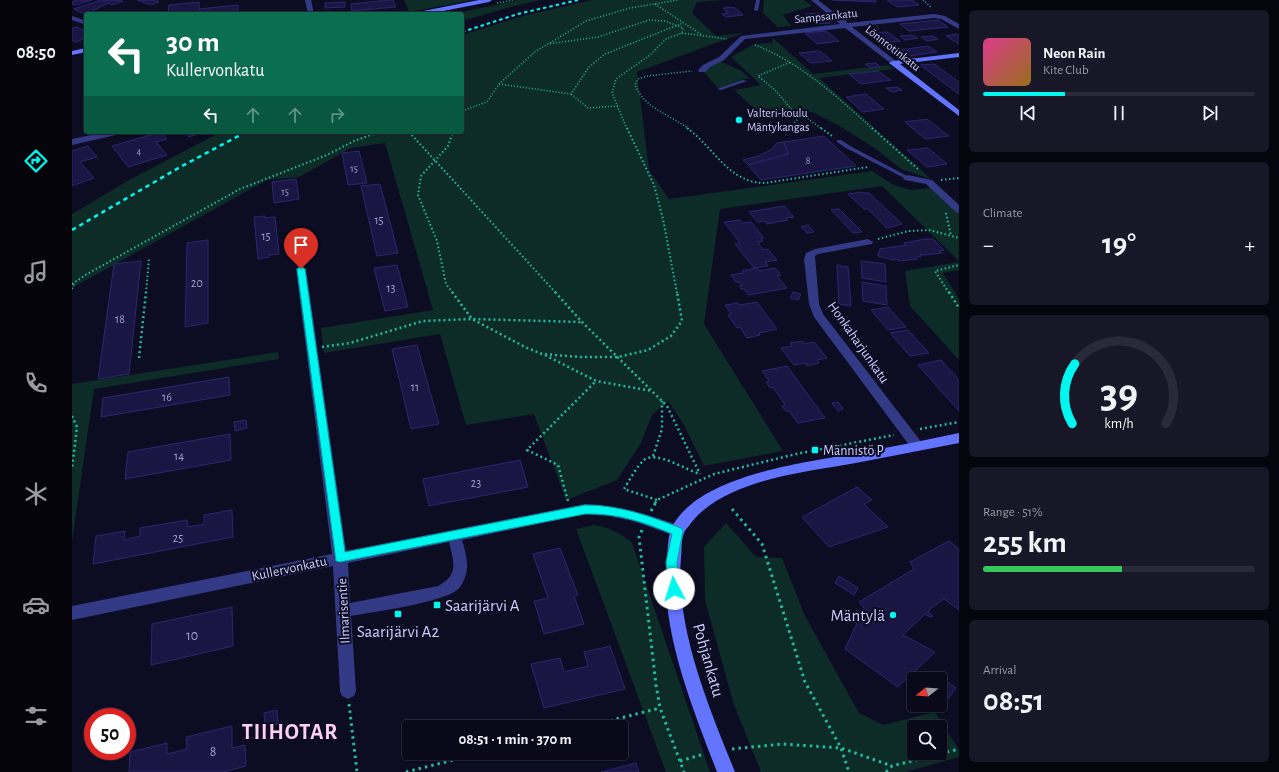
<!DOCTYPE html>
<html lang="en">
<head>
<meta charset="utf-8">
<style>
	body { margin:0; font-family:"Alegreya Sans",sans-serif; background:#171727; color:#f1f3f6; height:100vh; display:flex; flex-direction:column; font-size:15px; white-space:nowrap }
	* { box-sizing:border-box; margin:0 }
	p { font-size:13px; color:#999aa2 }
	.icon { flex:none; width:22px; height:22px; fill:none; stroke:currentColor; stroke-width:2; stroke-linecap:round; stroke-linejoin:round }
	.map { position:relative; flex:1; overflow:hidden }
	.drawer { display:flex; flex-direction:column; gap:10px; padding:10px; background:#05050e; width:320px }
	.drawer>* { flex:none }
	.banner { position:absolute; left:12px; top:12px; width:380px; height:122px; border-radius:4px; box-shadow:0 1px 3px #0004,0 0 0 1px #292a39; background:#0b6e4f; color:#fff; overflow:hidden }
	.needle { width:26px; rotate:253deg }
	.fabs { position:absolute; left:835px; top:672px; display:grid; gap:8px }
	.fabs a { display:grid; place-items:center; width:40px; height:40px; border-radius:4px; background:#09091a; box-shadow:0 1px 3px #0004,0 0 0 1px #292a39; font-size:20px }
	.speed { position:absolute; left:12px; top:708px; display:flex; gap:8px; font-size:20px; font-weight:700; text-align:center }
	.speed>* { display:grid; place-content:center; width:52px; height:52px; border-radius:50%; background:#09091a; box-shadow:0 1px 3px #0004,0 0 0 1px #292a39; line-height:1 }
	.speed .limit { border:6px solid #d22; background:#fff; color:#111 }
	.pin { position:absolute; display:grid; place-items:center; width:34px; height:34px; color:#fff; margin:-41px -17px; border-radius:50% 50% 50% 0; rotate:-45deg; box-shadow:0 0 4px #0007 }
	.pin .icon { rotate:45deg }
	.me { position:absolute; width:44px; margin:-22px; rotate:355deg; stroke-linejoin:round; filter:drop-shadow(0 0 3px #0008) }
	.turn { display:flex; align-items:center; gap:14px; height:84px; padding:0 16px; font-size:18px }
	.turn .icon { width:52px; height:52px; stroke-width:2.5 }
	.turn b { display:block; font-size:28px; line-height:34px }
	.lanes { display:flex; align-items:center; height:38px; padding:0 16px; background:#0003; justify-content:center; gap:20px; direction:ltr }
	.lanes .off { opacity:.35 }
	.big { font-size:30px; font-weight:700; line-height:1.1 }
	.drawer .card { flex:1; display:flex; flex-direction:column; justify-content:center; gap:6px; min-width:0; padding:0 14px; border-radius:6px; background:#171727 }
	.drawer .dial { align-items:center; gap:0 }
	.dial svg { height:104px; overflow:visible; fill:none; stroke:#292a39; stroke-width:7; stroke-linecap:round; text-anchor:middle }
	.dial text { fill:#f1f3f6; stroke:none }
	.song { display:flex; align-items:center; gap:12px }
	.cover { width:48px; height:48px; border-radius:6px; background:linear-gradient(135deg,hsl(330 70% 55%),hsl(40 70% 35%)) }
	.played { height:4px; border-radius:2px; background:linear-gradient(90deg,#00f7f0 30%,#292a39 30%) }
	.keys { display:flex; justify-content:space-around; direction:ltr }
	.heat { display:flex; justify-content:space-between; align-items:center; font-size:22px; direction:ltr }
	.charge { height:6px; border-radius:3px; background:linear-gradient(90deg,#34c759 51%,#292a39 0) }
	.trip { position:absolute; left:330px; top:720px; width:226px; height:40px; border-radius:4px; background:#09091a; box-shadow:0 1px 3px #0004,0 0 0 1px #292a39; font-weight:700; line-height:40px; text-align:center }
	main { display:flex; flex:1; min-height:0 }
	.menu { display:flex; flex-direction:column; width:72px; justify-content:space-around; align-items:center; background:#04040a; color:#999aa2 }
	.menu .icon { width:28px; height:28px }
	.menu .selected { color:#00f7f0 }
	.menu b { font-size:18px; color:#f1f3f6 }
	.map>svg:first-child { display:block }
</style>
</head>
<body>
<main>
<nav class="menu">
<b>08:50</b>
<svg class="icon selected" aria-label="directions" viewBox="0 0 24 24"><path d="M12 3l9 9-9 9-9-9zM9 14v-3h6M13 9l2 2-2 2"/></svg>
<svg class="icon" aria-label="music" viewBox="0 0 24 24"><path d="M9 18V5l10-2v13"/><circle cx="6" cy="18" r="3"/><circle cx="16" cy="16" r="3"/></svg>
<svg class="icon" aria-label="phone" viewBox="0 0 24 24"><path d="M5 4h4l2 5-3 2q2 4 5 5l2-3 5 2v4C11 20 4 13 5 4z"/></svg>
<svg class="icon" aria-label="climate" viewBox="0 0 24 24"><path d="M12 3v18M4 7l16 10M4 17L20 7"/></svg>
<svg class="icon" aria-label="car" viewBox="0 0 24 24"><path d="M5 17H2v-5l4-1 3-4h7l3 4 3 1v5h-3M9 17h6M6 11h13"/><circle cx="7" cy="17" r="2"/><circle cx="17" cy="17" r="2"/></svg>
<svg class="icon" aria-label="filters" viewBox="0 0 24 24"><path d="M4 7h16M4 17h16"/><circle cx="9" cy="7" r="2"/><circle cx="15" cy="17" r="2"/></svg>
</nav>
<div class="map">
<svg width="887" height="772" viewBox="0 0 887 772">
	<rect width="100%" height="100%" fill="#0c0c22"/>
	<g fill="#0e2c27" fill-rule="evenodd">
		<polygon points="332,0 401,0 337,12"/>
		<polygon points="446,0 468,0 435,8 390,21 390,14 381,14"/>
		<polygon points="521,0 651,0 625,2 620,13 644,36 671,33 565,72 577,170 597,199 800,171 822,185 838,190 859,188 887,213 887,261 810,186 648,209 632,324 711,451 632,466 612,425 596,401 580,415 569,443 545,480 494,500 462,414 394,425 368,334 252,353 249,328 361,310 313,143 279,148 227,177 195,180 0,288 0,214 57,180 149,132 174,132 180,135 186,132 390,132 390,35 454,15"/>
		<polygon points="692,0 732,0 740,6 711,15 719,26 706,27 691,13"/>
		<polygon points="700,37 741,74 816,65 822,69 747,78 859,179 829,169 804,149 766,125 740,112 694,119 662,90 689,85 659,57 682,44 701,43"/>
		<polygon points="647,61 668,70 678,78 668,80 673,81 647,89 630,70"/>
		<polygon points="887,262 887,270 871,273 887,299 887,360 838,306 833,271"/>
		<polygon points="206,352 207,359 22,389 0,541 0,384"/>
		<path d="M 654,523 L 684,557 L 710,558 L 733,616 L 787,713 L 811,725 L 863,712 L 887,750 L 887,757 L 834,772 L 689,772 L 662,705 L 633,600 L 632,547 ZM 842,727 L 868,727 L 868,753 L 842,753 Z"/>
		<path d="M 522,525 C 536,527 549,533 560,543 L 638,772 L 594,772 L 504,529 Z"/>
	</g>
	<g fill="#1a1644" stroke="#2c2672">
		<polygon points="5,0 20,0 4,5 0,4 0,2"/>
		<polygon points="29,0 33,1 37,0 51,1 40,5 37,3 13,14 2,9"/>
		<polygon points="65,0 81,0 87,2 79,5"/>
		<polygon points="308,0 321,0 324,7 280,11 279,4 308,1"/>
		<polygon points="760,0 803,0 804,2"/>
		<polygon points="815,0 840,0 847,5 825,7"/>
		<polygon points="127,2 127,9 166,5 166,14 96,14 97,5"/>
		<polygon points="273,2 273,7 253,8 253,3"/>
		<polygon points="662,7 671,15 654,17 650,14 656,13 651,8"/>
		<polygon points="747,13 758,23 745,24 733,14"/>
		<polygon points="866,20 876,27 837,31 828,24"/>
		<polygon points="4,27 14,31 14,38 4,42 0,40 0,28"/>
		<polygon points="754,31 767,41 745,44 733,33"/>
		<polygon points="815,32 828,41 813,43 800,33"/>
		<polygon points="885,34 887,35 887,44 874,36"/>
		<polygon points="840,35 846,38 833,40 828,36"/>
		<polygon points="861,36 866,39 855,41 849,37"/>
		<polygon points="856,46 865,52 830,57 821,51"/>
		<polygon points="748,51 760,61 739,63 727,53"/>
		<polygon points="804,63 808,67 798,68 793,64"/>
		<polygon points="862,64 887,82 887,94 848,65"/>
		<polygon points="806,71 819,80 789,84 777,74"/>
		<polygon points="825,87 830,90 820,92 814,88"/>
		<polygon points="794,94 812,109 791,112 774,97"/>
		<polygon points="855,119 877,136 853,139 833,122"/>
		<polygon points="89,132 95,139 84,142 95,155 56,167 40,146"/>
		<polygon points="112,132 131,132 117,137"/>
		<polygon points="752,136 784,166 689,180 676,165 716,154 712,142"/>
		<polygon points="712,142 716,154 676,165 671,160 686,156 699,150 705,143"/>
		<polygon points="16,146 25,157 8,162 22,178 0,186 0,151"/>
		<polygon points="856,148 875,164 855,167 835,150"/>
		<polygon points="287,151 295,183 276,185 270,153"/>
		<polygon points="224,179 227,199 202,203 200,182"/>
		<polygon points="308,184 326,253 305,256 289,186"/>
		<polygon points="790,192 791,193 797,193 830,224 815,228 796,209 792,209 776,194"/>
		<polygon points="712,206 722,217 714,218 716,220 695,224 693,221 686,222 677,212"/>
		<polygon points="767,209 790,232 781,233 759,210"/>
		<polygon points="193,216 193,218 203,217 207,254 197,255 197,257 186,259 182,217"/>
		<polygon points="668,220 671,223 679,222 692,238 689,239 691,241 686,242 691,250 696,249 705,260 693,262 696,266 682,268 663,244 668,243 652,222"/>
		<polygon points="736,225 742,232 735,233 729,227"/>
		<polygon points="853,239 861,239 872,250 867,251 870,253 852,255 848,254 850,256 844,257 845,259 827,261 826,259 820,260 806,256 808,249 834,245 832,243"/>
		<polygon points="136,240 136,323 113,327 115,243"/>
		<polygon points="69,261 57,374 26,379 42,264"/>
		<polygon points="789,261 813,264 814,282 790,278"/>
		<polygon points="325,265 336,307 313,311 302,268"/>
		<polygon points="765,265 776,267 779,306 767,304"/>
		<polygon points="685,268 687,271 703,268 709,275 705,276 715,288 677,295 672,289 669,289 667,286 670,285 667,282 664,282 659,275 671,273 670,271"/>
		<polygon points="790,282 814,286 815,305 791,301"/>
		<polygon points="721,292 729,294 726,300 718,298"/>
		<polygon points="685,302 705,329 687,333 688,335 675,338 668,327 665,328 656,315 659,314 653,305 666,303 667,305"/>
		<polygon points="816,307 834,327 816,330 799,310"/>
		<polygon points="836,330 857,353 838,356 818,333"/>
		<polygon points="730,341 732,344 742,342 755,358 745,360 747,363 735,366 733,363 722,365 709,348 720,346 718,343"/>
		<polygon points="345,345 367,424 339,429 320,349"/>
		<polygon points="869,360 887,380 887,411 846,365"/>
		<polygon points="715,366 753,418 726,423 717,411 714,411 710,406 713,405 701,387 698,388 694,382 697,381 690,371"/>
		<polygon points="157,377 158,395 29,417 31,398"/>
		<polygon points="766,402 771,409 766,411 760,403"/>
		<polygon points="174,420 175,428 163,431 162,422"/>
		<polygon points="158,434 159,460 53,479 56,452"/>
		<polygon points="448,460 456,487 357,506 351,479"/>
		<polygon points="785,487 800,500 792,504 816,527 757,547 730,517"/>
		<polygon points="160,510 161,537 21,564 24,536 53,531 52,540 68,536 68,528 115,520 116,527 132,524 132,515"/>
		<polygon points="877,541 887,549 887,610 872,599 858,609 856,612 861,616 858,617 853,614 831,635 863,652 826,687 773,649 792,608 787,602 842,569 838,562"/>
		<polygon points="488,548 506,595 502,596 512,624 472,634 462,601 476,598 461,554"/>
		<polygon points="767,576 786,588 782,595 763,583"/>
		<polygon points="160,607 161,646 79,665 80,624"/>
		<polygon points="538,646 553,689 472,708 459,664 488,658 492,672 516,666 512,652"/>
		<polygon points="871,679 884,688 873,703 868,700 868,684"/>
		<polygon points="205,710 206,724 193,727 192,713"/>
		<polygon points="160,726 160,748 173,745 174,766 151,772 57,772 58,752 95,743 95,754 115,749 114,737"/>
		<polygon points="564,763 567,772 529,772"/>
	</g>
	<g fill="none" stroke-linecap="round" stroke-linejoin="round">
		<g stroke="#24bb9f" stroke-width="1.5" stroke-dasharray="1 2" stroke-linecap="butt">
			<polyline points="851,0 859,7"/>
			<polyline points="425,3 441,0"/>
			<polyline points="583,4 630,35"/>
			<polyline points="610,33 655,39"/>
			<polyline points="478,43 514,21 558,8 606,0"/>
			<path d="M 683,45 C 729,63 764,96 801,129"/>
			<polyline points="427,84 499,94 517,67 533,54 611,23"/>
			<polyline points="499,94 516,108 546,106"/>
			<polyline points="390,111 415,102 427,84 464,51 476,44 526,37 577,20 593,21 611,28 610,33 594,39 578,55 544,79 540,93 555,129"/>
			<polyline points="727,118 735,118 750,129"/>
			<path d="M 617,129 C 597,114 573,109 563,85 L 566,79 L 575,76 L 620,71"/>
			<polyline points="716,129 727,118 703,90 686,76 719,62"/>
		</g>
		<g stroke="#24bb9f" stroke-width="2" stroke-dasharray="1.5 2.5" stroke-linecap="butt">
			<polyline points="555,128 582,185 591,219 605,293"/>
			<path d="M 615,128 C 642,147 656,183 693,183 L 796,167"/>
			<polyline points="749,128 760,136"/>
			<polyline points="800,128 847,170"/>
			<polyline points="716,129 717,128"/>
			<polyline points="337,132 484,293"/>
			<polyline points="869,180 887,178"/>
			<polyline points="874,213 879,236"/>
			<polyline points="806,239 837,231 857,230 887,238"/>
			<polyline points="0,284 15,274 168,189 255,155 282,141 307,132"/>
			<polyline points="0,289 2,283"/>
			<polyline points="74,293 77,259"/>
			<polyline points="381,293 374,284 365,241 346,195 349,176 376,146 381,132"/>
			<polyline points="877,293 863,271 887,265"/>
		</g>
		<g stroke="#24bb9f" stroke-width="2.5" stroke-dasharray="2 3" stroke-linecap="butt">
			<polyline points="380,292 400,319 453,347 470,354 509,357 546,357 576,350 599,336 610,321 605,292"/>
			<polyline points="483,292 510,322 595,406 628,474"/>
			<polyline points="877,292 887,308"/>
			<polyline points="250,347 278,343 351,321 400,319 509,322"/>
			<polyline points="473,355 524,381 580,391"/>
			<polyline points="67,358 74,292"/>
			<polyline points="0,416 5,427 0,468"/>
			<polyline points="848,429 887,422"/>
			<polyline points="581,456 590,429 590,401"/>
			<path d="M 585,500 L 552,489 C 557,481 565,466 572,460 C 584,450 614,470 628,474"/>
			<polyline points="496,501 486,465 455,450 524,381"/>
			<polyline points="583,503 585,500 642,474 724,454 822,435"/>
		</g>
		<g stroke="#24bb9f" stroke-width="3" stroke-dasharray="2.5 4" stroke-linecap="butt">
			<polyline points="660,509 690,544 733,682 769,748 777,772"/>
			<polyline points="579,511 584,502"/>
			<polyline points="570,530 567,537 584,685 588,708 612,772"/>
			<polyline points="277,704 285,772"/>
			<polyline points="513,727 588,708"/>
			<polyline points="660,749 710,744 769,748 820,766"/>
			<polyline points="608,761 632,754"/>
			<polyline points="334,772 409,753"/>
			<polyline points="814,772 820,766 887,749"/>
		</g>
		<g fill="#333a85" fill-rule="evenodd">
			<polygon points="684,0 688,0 686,10 684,11 682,10"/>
			<polygon points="671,80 675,81 649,90 645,89"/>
			<polygon points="765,140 769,140 778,146 839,178 838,179 834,179 774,148 765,142"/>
		</g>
		<g fill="#333a85" fill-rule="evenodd">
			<polygon points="233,0 239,0 242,14 236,14"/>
			<polygon points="739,0 746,0 776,23 862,14 873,16 887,24 887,29 869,19 862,18 780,27 824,61 824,65 821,65 773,28 673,39 652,60 638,67 633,72 627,72 626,70 631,65 647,57 669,36 768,24"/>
			<polygon points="0,16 14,21 14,25 0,20"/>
			<polygon points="34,132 49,132 48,134 0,145 0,139"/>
			<polygon points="836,175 860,180 887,205 887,213 884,212 854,184 833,180 831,178"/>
			<polygon points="796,239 801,242 800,244 746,254 743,256 747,304 751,314 850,443 851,446 850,449 845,451 840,449 742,317 737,304 732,259 734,253 743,249"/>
			<path d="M 229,266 L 234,269 L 274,551 L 513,504 C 547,505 579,515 611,527 L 613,531 L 611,535 L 606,537 L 561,521 L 537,516 L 513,514 L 390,540 C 395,556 399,572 388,587 C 378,602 300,612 279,616 L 284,691 L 282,696 L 276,699 L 270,696 L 268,691 L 261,566 L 0,620 L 0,606 L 260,554 L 224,269 ZM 377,542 C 382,563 387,575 366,586 L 278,603 L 276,563 Z"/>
		</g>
		<g fill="#6374ff" fill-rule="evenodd">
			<polygon points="407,0 420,0 417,2 356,14 343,14 346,12"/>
			<polygon points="14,48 14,52 0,55 0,51"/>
			<polygon points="887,53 887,57 828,64 887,110 887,116 817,63 821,61"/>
			<path d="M 887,433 L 887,443 C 854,449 822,456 789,462 C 737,472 654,478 619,523 C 617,526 613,530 612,533 C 609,540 610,550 609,557 C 603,628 637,707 663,772 L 645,772 C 620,706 587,628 595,556 C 596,548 596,537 599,529 C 625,474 733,463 786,453 C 820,447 853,440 887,433 Z"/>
		</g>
		<polyline stroke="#00f7f0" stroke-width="2" stroke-dasharray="3.5 3" stroke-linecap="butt" points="390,32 446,14 506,0"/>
		<polyline stroke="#00f7f0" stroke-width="2.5" stroke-dasharray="4.5 4" stroke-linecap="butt" points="0,230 110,166 174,132"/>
	</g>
	<path fill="#00f7f0" stroke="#00a19c" d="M 229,266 L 233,269 L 273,552 L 513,505 C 547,505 578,516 609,528 L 611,531 L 605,562 L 608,589 L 606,592 L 602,594 L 598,592 L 596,589 L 594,562 L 600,534 C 572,522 544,513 513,514 L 268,562 L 264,561 L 225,269 Z"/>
	<g fill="#00f7f0" stroke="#0c0c22" stroke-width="1.5">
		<circle cx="667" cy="120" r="4"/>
		<rect x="739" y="446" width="8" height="8" rx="2"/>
		<rect x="361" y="601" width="8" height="8" rx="2"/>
		<rect x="322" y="610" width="8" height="8" rx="2"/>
		<circle cx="821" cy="615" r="4"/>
	</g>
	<g text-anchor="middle" stroke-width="4" stroke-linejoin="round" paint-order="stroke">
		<g font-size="10" fill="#a09fd0">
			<text x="67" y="155">4</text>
			<text x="736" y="164">8</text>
			<text x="282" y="172">15</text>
			<text x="213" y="195">15</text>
		</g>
		<g font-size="12" fill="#cccdff" stroke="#0c0c22">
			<text transform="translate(754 16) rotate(-6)" y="4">Sampsankatu</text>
			<text transform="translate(821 48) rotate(38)" y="4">Lönnrotinkatu</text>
		</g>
		<g font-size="12" fill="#cccdff" stroke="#0c0c22" text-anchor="start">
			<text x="675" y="117">Valteri-koulu<tspan x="675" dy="14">Mäntykangas</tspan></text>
		</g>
		<g font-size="12" fill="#a09fd0">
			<text x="307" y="224">15</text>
			<text x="194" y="240">15</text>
			<text x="125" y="287">20</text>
			<text x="319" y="292">13</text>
			<text x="48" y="323">18</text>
			<text x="343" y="391">11</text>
			<text x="95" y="401">16</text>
			<text x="107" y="460">14</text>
			<text x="404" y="487">23</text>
			<text x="106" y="542">25</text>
		</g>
		<g font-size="14" fill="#cccdff" stroke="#0c0c22">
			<text transform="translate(787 342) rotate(55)" y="5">Honkaharjunkatu</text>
			<text transform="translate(217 568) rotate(-12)" y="5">Kullervonkatu</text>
			<text transform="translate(271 611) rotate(-93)" y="5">Ilmarisentie</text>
		</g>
		<g font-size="14" fill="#cccdff" stroke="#0c0c22" text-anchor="start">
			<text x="751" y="455">Männistö P</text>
		</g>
		<g font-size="14" fill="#a09fd0">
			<text x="120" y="640">10</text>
			<text x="141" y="756">8</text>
		</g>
		<g font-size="17" fill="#cccdff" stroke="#0c0c22" text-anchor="start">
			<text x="373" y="611">Saarijärvi A</text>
			<text x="813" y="621" text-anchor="end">Mäntylä</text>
			<text x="326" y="637" text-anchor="middle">Saarijärvi A2</text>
		</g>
		<g font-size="17" fill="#cccdff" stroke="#0c0c22">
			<text transform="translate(637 660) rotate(74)" y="6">Pohjankatu</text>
		</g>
		<g font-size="22" font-weight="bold" letter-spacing="1" fill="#ffcef4" stroke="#0c0c22">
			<text x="218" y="739">TIIHOTAR</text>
		</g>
	</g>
</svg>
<div class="fabs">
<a><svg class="needle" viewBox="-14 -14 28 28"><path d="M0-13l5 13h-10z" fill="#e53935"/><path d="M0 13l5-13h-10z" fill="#999aa2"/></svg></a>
<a><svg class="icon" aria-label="search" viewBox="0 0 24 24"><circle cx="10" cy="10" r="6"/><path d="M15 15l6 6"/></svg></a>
</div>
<div class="speed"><div class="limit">50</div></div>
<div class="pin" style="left:229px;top:269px;background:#d93025"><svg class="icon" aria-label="arrive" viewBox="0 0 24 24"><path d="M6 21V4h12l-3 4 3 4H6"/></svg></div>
<svg class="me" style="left:602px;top:589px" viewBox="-20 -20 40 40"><circle r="19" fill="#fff"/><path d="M0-13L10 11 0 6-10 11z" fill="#00f7f0"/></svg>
<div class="trip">08:51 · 1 min · 370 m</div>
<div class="banner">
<div class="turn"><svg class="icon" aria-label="left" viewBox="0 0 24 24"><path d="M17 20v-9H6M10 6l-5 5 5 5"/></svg><div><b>30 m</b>Kullervonkatu</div></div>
<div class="lanes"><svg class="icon" aria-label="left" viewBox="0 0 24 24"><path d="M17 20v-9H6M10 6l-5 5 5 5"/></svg><svg class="icon off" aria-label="ahead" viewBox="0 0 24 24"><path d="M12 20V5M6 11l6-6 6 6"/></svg><svg class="icon off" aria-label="ahead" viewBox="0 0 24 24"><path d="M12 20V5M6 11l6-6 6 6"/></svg><svg class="icon off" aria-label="right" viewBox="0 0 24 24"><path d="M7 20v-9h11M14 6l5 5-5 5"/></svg></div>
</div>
</div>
<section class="drawer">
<div class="card">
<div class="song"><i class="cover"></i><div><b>Neon Rain</b><p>Kite Club</p></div></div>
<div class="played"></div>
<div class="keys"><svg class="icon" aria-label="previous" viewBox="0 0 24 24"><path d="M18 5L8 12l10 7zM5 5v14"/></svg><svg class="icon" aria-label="pause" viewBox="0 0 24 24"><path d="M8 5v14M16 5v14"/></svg><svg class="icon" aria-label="next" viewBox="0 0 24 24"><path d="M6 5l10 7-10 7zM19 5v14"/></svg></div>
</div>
<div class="card"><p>Climate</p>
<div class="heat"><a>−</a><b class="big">19°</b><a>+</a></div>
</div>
<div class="card dial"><svg viewBox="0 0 100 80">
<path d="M14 69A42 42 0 1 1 86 69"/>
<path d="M14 69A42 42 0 0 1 16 23" stroke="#00f7f0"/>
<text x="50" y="56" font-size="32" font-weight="700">39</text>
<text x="50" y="72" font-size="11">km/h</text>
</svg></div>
<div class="card"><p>Range · 51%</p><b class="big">255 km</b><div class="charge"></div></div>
<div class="card"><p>Arrival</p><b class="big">08:51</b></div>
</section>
</main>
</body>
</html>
